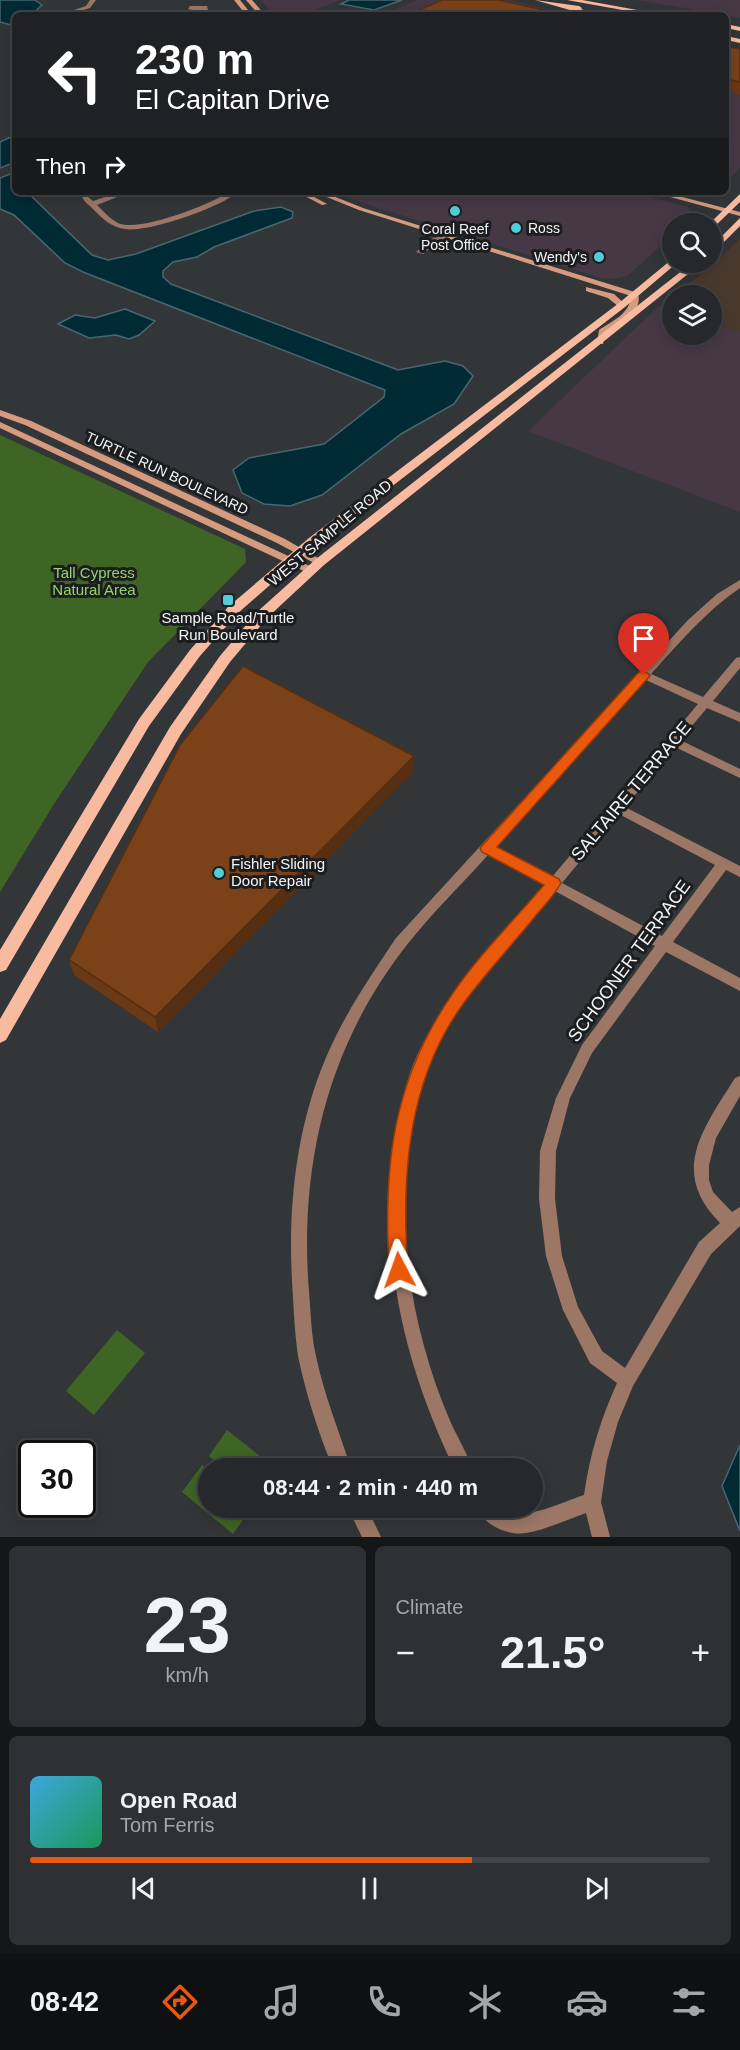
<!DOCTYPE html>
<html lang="en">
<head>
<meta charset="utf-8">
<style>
	body { margin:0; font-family:Arial,sans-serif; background:#2e3033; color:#f1f3f6; height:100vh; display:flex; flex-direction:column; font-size:22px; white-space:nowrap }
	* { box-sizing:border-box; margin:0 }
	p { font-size:20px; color:#a4a6a9 }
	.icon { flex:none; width:33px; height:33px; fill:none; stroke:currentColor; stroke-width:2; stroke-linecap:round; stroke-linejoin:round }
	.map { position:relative; height:1537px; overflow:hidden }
	.details { display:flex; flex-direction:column; gap:9px; padding:9px; background:#151618; flex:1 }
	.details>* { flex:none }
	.hud { position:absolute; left:12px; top:12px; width:717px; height:183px; border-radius:9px; box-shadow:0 3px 15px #0003,0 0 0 2px #424447; background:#202124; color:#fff; overflow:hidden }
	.controls { position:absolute; left:662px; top:213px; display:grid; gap:12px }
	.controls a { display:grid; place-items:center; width:60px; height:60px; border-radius:50%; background:#26282b; box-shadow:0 3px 15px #0003,0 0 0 2px #424447; font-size:30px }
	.speed { position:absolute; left:18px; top:1440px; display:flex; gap:12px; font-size:30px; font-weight:700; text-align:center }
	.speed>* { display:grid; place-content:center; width:78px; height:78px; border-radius:50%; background:#26282b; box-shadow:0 3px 15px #0003,0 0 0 2px #424447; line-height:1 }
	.speed .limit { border:3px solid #111; border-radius:9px; background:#fff; color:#111 }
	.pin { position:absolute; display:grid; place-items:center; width:51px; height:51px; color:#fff; margin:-62px -26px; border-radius:50% 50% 50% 0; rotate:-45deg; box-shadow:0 0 6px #0007 }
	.pin .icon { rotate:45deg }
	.me { position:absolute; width:66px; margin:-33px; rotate:356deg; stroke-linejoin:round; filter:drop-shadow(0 0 4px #0008) }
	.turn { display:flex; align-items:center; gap:21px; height:126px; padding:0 24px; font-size:27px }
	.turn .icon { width:78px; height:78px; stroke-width:2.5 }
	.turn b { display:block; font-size:42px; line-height:51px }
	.then { display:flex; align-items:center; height:57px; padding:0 24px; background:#0003; gap:12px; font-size:22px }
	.big { font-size:45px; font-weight:700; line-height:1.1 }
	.details .card { flex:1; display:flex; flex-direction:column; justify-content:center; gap:9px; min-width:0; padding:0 21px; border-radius:9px; background:#2e3033 }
	.details .dial { align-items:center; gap:0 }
	.dial b { font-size:78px; line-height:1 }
	.song { display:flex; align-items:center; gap:18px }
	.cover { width:72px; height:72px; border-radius:9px; background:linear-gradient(135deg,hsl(200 70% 55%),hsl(150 70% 35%)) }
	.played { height:6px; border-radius:3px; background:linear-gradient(90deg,#ea580c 65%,#424447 65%) }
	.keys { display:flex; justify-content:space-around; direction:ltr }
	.heat { display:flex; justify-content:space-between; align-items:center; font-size:33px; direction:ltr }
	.details .tiles { flex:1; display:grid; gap:9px; grid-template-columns:1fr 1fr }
	.card:last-child { grid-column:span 2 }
	.trip { position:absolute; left:198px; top:1458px; width:345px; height:60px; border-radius:30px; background:#26282b; box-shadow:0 3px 15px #0003,0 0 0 2px #424447; font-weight:700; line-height:60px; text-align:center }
	.dock { display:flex; height:96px; justify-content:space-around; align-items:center; background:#0f1011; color:#a4a6a9 }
	.dock .icon { width:42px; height:42px }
	.dock .selected { color:#ea580c }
	.dock b { font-size:27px; color:#f1f3f6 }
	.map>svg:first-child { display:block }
</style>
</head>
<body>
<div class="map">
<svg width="740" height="1537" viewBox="0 0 740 1537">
	<rect width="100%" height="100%" fill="#333639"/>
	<g fill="#473845">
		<polygon points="261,0 340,0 303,15 273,15"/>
		<polygon points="417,0 508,0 574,15 382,15"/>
		<polygon points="636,0 740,0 740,18 690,9"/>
		<polygon points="726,52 740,55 740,168 726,182"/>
		<polygon points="328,192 630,192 688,207 692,216 684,223 672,224 672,236 627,276 612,279 601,278"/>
		<polygon points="659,306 672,310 672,334 711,334 711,323 740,332 740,512 528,431"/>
	</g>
	<polygon fill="#4a3a2e" points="740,239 740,332 711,323 711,296 673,295 708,269"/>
	<g fill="#3f6525">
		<polygon points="0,435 245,549 246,562 148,662 54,804 0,892"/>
		<polygon points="117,1330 145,1353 94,1415 66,1391"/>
		<polygon points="227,1430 275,1468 223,1468 209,1456"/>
		<polygon points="202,1465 208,1470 208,1508 251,1508 233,1534 182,1492"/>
	</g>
	<g fill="#002b35" stroke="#49676f" stroke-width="1.5">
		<polygon points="0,0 35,0 42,5 31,15 15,15 15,26 0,22"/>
		<polygon points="349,0 402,0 374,10 341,4"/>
		<polygon points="15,135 15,162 0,168 0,142"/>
		<polygon points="15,172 15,192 27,192 92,255 108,260 136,254 254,211 281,207 293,212 292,218 214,247 197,257 173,262 163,271 163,277 171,284 398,370 445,361 463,366 473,376 454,404 401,434 322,495 290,506 264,504 242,493 233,470 249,458 324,444 384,397 385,390 83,272 65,263 14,215 0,209 0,178"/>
		<polygon points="125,309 155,321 139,335 129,339 116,335 89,338 58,324 75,315 95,318"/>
		<polygon points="740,1445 740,1531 722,1486"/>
	</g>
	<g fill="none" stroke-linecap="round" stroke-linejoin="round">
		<g fill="#9d7766" fill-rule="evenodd">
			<polygon points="90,0 96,0 90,8 77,12 86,13 86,15 65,13 86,6"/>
			<polygon points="190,6 207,6 208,10 213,15 188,9"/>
			<path d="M 81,192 L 87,192 L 87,196 L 93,201 L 120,192 L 130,192 L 97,205 C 103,211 110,219 118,223 C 139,233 210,204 230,192 L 238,192 C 221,207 148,233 125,229 C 111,227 103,219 94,210 C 88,204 81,200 81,192 Z"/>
			<polygon points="451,235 455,237 454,239 438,242 423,254 416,252 433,238"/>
			<path d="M 740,580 L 740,588 C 706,611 679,643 651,674 L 703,697 L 736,658 L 740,657 L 740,668 L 713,701 L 740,713 L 740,722 L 707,708 L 680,740 L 740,769 L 740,778 L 675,747 L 625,807 L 740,866 L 740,877 L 726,870 L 673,942 L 740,978 L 740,991 L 666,952 L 592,1053 L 570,1098 L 556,1151 L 555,1199 L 562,1256 L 578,1307 L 602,1351 L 625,1368 L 699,1242 L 720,1223 C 669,1172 703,1129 735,1078 L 740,1076 L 740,1096 L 716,1138 L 709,1165 L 709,1180 L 713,1192 L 732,1212 L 740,1207 L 740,1226 L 711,1254 L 633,1386 L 618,1422 L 607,1461 L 601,1502 L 610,1537 L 592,1537 L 586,1513 C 566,1520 545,1530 526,1533 C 508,1536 483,1525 478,1508 L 501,1508 C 520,1524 562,1502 584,1495 C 590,1454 600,1421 617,1383 L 590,1363 L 563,1310 L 546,1256 L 539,1199 L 540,1151 L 556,1098 L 582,1045 L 655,946 L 555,891 C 512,943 464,994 432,1055 C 423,1073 418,1095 414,1116 C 400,1192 403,1271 424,1346 C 431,1372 440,1398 451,1423 C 458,1438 467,1453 472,1468 L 454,1468 C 404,1363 379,1260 395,1143 C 399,1112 405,1080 419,1051 C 450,989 500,938 545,885 L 488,855 C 461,885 431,914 406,946 C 327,1047 299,1166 309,1292 C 311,1313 311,1335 316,1356 C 324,1395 339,1431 351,1468 L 333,1468 C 318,1432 306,1394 298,1356 C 295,1336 294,1316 293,1297 C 287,1217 294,1134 325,1060 C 343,1016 370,977 396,938 L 688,620 L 717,594 ZM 646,680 L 698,704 L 552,877 L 495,847 ZM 619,814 L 715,865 L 662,936 L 562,883 Z"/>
			<polygon points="348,1508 367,1508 381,1537 362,1537"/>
		</g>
		<g fill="#d69b7f" fill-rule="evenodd">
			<polygon points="234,0 240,0 252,15 246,15"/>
			<polygon points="246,0 252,0 265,15 259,15"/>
			<polygon points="297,192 305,192 327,204 322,205"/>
			<path d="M 314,192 L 323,192 L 363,208 L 638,293 C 644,318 613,320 606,334 C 604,337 604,341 603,344 L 597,344 L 599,330 C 612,321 630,314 631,296 L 359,210 Z"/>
			<polygon points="652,192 663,192 740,212 740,216"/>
			<polygon points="586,287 614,294 626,305 619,307 608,298 586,291"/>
			<polygon points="0,410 31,421 285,539 325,562 324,564 316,564 277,543 25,425 0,416"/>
			<polygon points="0,422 314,568 315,570 314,572 306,572 0,428"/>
		</g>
		<g fill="#f9bb9f" fill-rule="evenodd">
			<polygon points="535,0 579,6 582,8 581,9 598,15 587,15"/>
			<polygon points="567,0 582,0 665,15 650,15"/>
			<polygon points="726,24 740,27 740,31 726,28"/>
			<polygon points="726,36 740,39 740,43 726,40"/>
			<polygon points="740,194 740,202 711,230 709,224"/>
			<polygon points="740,218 740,226 711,255 711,247"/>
			<polygon points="671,260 672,262 678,262 625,307 317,544 238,613 200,656 149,726 6,970 0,972 0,950 139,719 190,650 228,607 309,538 619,303"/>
			<polygon points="693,262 703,262 324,565 267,618 230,662 181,734 6,1040 0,1043 0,1019 170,727 220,656 257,612 316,559"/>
		</g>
	</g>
	<g fill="#6a3916">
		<polygon points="415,12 562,15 415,15"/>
		<polygon points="726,46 740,49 740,95 726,91"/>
		<polygon points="414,756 413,772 158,1032 74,975 69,960"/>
	</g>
	<polygon fill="#562e12" points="414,756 413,772 158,1032 155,1017"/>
	<g fill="#7b4219" stroke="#562e12" stroke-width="1.5">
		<polygon points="442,0 499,0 562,14 559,15 428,15 415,12"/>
		<polygon points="726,46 740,49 740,82 726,79"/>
		<polygon points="243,666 414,756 155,1017 69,960 180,745"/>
	</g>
	<path fill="#ea580c" stroke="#983908" stroke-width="1.5" d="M 644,671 L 650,675 L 648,678 L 497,847 L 559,879 L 561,883 C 554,896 542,908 533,919 C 511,946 487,972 466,1000 C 407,1078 401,1177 408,1270 L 405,1277 L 399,1280 L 392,1277 L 389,1270 C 383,1167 392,1081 453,993 C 478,956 514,920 544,885 L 482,852 L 480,848 L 639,672 Z"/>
	<g fill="#52ccd6" stroke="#1c1d1f" stroke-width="2">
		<circle cx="455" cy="211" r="6"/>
		<circle cx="516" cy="228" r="6"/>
		<circle cx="599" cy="257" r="6"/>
		<rect x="222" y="594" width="12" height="12" rx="3"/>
		<circle cx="219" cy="873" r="6"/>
	</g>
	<g text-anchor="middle" stroke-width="6" stroke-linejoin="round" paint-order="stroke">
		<g font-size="14" fill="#f2f4f6" stroke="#1c1d1f" text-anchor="start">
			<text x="528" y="233">Ross</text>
			<text x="455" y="234" text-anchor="middle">Coral Reef<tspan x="455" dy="16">Post Office</tspan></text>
			<text x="587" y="262" text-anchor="end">Wendy's</text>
		</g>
		<g font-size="14" fill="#f2f4f6" stroke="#1c1d1f">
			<text transform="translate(167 473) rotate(25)" y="5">TURTLE RUN BOULEVARD</text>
		</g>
		<g font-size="15" fill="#f2f4f6" stroke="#1c1d1f">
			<text transform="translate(330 533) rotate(-40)" y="5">WEST SAMPLE ROAD</text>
		</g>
		<g font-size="15" fill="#95d46d" stroke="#1c1d1f">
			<text x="94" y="578">Tall Cypress<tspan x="94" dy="17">Natural Area</tspan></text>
		</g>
		<g font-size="15" fill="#f2f4f6" stroke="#1c1d1f">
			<text x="228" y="623">Sample Road/Turtle<tspan x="228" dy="17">Run Boulevard</tspan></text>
			<text x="231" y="869" text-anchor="start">Fishler Sliding<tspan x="231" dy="17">Door Repair</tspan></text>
		</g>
		<g font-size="18" fill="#f2f4f6" stroke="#1c1d1f">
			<text transform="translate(631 791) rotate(-50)" y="6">SALTAIRE TERRACE</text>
			<text transform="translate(629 961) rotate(-54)" y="6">SCHOONER TERRACE</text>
		</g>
	</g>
</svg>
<div class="controls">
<a><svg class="icon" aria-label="search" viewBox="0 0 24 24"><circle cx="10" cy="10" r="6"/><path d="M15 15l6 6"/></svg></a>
<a><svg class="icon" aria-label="layers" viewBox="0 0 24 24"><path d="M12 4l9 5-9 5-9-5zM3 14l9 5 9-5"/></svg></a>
</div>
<div class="speed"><div class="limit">30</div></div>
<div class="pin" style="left:644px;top:675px;background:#d93025"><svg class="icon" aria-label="arrive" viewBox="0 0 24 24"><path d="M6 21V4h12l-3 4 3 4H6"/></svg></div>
<svg class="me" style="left:399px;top:1270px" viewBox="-20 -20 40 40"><path d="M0-17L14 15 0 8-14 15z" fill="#ea580c" stroke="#fff" stroke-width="4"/></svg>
<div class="trip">08:44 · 2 min · 440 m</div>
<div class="hud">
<div class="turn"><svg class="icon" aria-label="left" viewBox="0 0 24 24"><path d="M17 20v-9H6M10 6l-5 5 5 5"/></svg><div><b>230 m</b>El Capitan Drive</div></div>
<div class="then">Then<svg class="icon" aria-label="right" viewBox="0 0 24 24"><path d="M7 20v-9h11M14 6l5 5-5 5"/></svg></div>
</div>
</div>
<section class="details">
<div class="tiles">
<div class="card dial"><b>23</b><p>km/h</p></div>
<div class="card"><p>Climate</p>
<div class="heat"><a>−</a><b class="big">21.5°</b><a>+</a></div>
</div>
<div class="card">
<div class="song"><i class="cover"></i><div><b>Open Road</b><p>Tom Ferris</p></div></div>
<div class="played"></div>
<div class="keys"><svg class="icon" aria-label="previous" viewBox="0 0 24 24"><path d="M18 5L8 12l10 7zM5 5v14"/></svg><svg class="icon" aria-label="pause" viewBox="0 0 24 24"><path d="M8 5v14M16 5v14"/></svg><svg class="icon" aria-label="next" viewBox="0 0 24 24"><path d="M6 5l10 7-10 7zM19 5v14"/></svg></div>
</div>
</div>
</section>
<nav class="dock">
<b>08:42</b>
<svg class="icon selected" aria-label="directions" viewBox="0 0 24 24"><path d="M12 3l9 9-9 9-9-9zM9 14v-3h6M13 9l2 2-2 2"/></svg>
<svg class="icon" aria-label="music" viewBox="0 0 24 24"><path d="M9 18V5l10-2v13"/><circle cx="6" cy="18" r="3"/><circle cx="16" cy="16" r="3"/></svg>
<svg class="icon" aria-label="phone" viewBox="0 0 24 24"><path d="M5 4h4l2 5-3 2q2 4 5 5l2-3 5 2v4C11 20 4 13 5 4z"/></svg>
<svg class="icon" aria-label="climate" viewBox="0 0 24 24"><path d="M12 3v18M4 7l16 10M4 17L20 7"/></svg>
<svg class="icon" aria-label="car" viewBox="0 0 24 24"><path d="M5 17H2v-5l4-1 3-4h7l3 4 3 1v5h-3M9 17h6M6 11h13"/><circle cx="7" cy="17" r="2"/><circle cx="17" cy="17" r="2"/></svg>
<svg class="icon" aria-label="filters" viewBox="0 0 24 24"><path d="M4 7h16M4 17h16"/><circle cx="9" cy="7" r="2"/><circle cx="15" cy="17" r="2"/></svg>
</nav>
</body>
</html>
